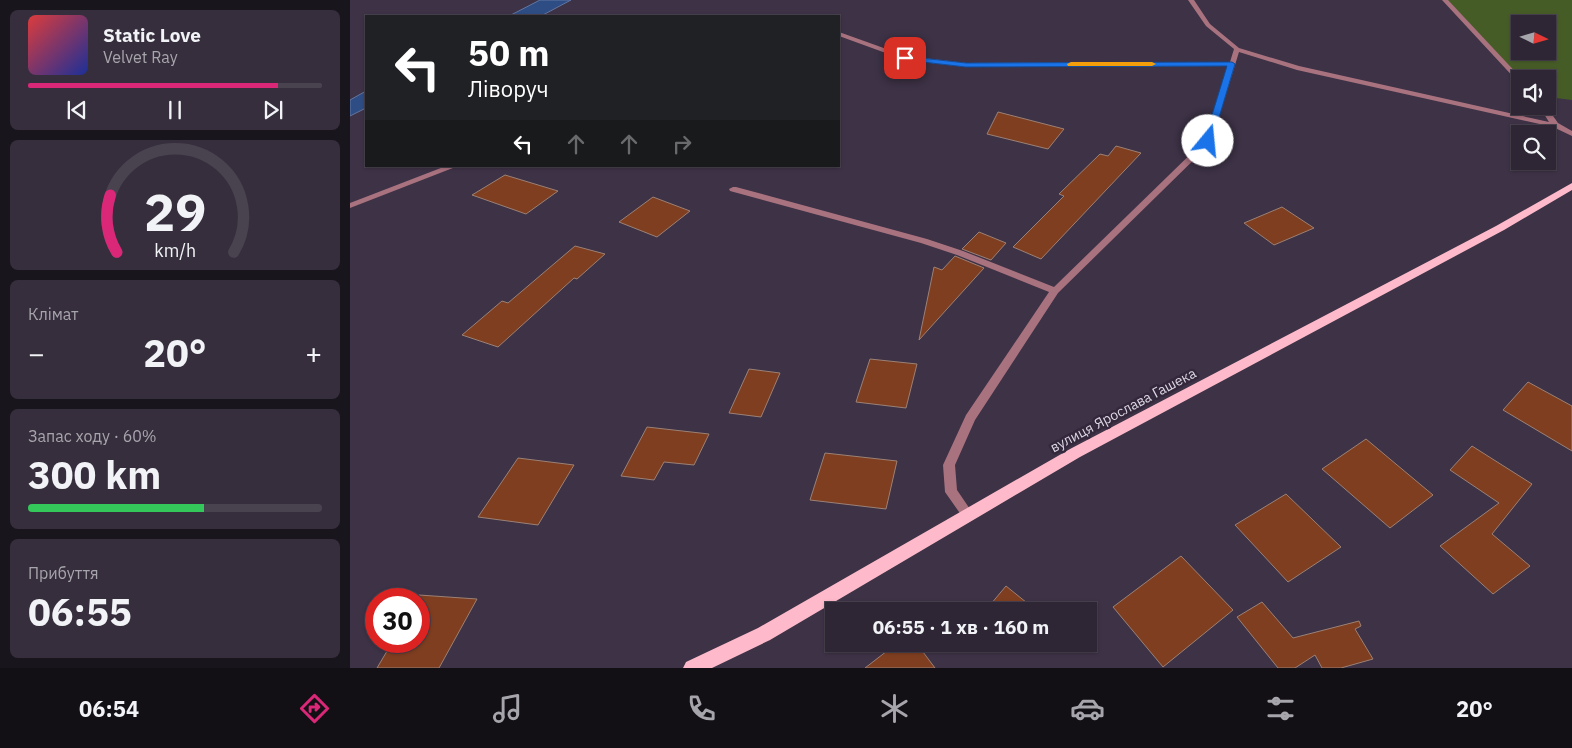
<!DOCTYPE html>
<html lang="uk">
<head>
<meta charset="utf-8">
<style>
	body { margin:0; font-family:"IBM Plex Sans",sans-serif; background:#362e3c; color:#f1f3f6; height:100vh; display:flex; flex-direction:column; font-size:19px; white-space:nowrap }
	* { box-sizing:border-box; margin:0 }
	p { font-size:16px; color:#a7a5ac }
	.icon { flex:none; width:28px; height:28px; fill:none; stroke:currentColor; stroke-width:2; stroke-linecap:round; stroke-linejoin:round }
	.map { position:relative; flex:1; overflow:hidden }
	.side { display:flex; flex-direction:column; gap:10px; padding:10px; background:#19151d; width:350px }
	.side>* { flex:none }
	.guide { position:absolute; left:15px; top:15px; width:475px; height:152px; border-radius:0px; box-shadow:0 1px 4px #0004,0 0 0 1px #49434f; background:#202124; color:#fff; overflow:hidden }
	.needle { width:32px; rotate:95deg }
	.fabs { position:absolute; left:1161px; top:15px; display:grid; gap:10px }
	.fabs a { display:grid; place-items:center; width:45px; height:45px; border-radius:0px; background:#2e2634; box-shadow:0 1px 4px #0004,0 0 0 1px #49434f; font-size:25px }
	.speed { position:absolute; left:15px; top:588px; display:flex; gap:10px; font-size:25px; font-weight:700; text-align:center }
	.speed>* { display:grid; place-content:center; width:65px; height:65px; border-radius:50%; background:#2e2634; box-shadow:0 1px 4px #0004,0 0 0 1px #49434f; line-height:1 }
	.speed .limit { border:8px solid #d22; background:#fff; color:#111 }
	.pin { position:absolute; display:grid; place-items:center; width:42px; height:42px; color:#fff; margin:-21px; border-radius:10px; box-shadow:0 2px 8px #0006 }
	.me { position:absolute; width:55px; margin:-28px; rotate:17deg; stroke-linejoin:round; filter:drop-shadow(0 0 4px #0008) }
	.turn { display:flex; align-items:center; gap:18px; height:105px; padding:0 20px; font-size:22px }
	.turn .icon { width:65px; height:65px; stroke-width:2.5 }
	.turn b { display:block; font-size:35px; line-height:42px }
	.lanes { display:flex; align-items:center; height:48px; padding:0 20px; background:#0003; justify-content:center; gap:25px; direction:ltr }
	.lanes .off { opacity:.35 }
	.big { font-size:38px; font-weight:700; line-height:1.1 }
	.side .widget { flex:1; display:flex; flex-direction:column; justify-content:center; gap:8px; min-width:0; padding:0 18px; border-radius:8px; background:#362e3c }
	.side .dial { align-items:center; gap:0 }
	.dial svg { height:130px; overflow:visible; fill:none; stroke:#49434f; stroke-width:7; stroke-linecap:round; text-anchor:middle }
	.dial text { fill:#f1f3f6; stroke:none }
	.song { display:flex; align-items:center; gap:15px }
	.cover { width:60px; height:60px; border-radius:8px; background:linear-gradient(135deg,hsl(0 70% 55%),hsl(230 70% 35%)) }
	.played { height:5px; border-radius:2px; background:linear-gradient(90deg,#db2777 85%,#49434f 85%) }
	.keys { display:flex; justify-content:space-around; direction:ltr }
	.heat { display:flex; justify-content:space-between; align-items:center; font-size:28px; direction:ltr }
	.charge { height:8px; border-radius:4px; background:linear-gradient(90deg,#34c759 60%,#49434f 0) }
	.trip { position:absolute; left:475px; top:602px; width:272px; height:50px; border-radius:0px; background:#2e2634; box-shadow:0 1px 4px #0004,0 0 0 1px #49434f; font-weight:700; line-height:50px; text-align:center }
	.dock { display:flex; height:80px; justify-content:space-around; align-items:center; background:#120f15; color:#a7a5ac }
	.dock .icon { width:35px; height:35px }
	.dock .current { color:#db2777 }
	.dock b { font-size:22px; color:#f1f3f6 }
	main { display:flex; flex:1; min-height:0 }
	.map>svg:first-child { display:block }
</style>
</head>
<body>
<main>
<section class="side">
<div class="widget">
<div class="song"><i class="cover"></i><div><b>Static Love</b><p>Velvet Ray</p></div></div>
<div class="played"></div>
<div class="keys"><svg class="icon" aria-label="previous" viewBox="0 0 24 24"><path d="M18 5L8 12l10 7zM5 5v14"/></svg><svg class="icon" aria-label="pause" viewBox="0 0 24 24"><path d="M8 5v14M16 5v14"/></svg><svg class="icon" aria-label="next" viewBox="0 0 24 24"><path d="M6 5l10 7-10 7zM19 5v14"/></svg></div>
</div>
<div class="widget dial"><svg viewBox="0 0 100 80">
<path d="M14 69A42 42 0 1 1 86 69"/>
<path d="M14 69A42 42 0 0 1 10 34" stroke="#db2777"/>
<text x="50" y="56" font-size="32" font-weight="700">29</text>
<text x="50" y="72" font-size="11">km/h</text>
</svg></div>
<div class="widget"><p>Клімат</p>
<div class="heat"><a>−</a><b class="big">20°</b><a>+</a></div>
</div>
<div class="widget"><p>Запас ходу · 60%</p><b class="big">300 km</b><div class="charge"></div></div>
<div class="widget"><p>Прибуття</p><b class="big">06:55</b></div>
</section>
<div class="map">
<svg width="1222" height="668" viewBox="0 0 1222 668">
	<rect width="100%" height="100%" fill="#3d3246"/>
	<path fill="#465c27" fill-rule="evenodd" d="M 1095,0 L 1222,0 L 1222,100 L 1198,97 L 1198,79 L 1170,79 ZM 1170,24 L 1198,24 L 1198,51 L 1170,51 Z"/>
	<g fill="#2e4d84" stroke="#6376a1">
		<polygon points="190,0 221,0 191,16 159,16"/>
		<polygon points="16,91 16,108 0,116 0,100"/>
	</g>
	<g fill="#7f3e20" stroke="#9c8175">
		<polygon points="648,112 714,129 698,149 637,134"/>
		<polygon points="766,146 791,153 691,259 663,247 714,196 709,194 750,154 758,156"/>
		<polygon points="155,175 208,191 176,214 122,195"/>
		<polygon points="303,197 340,211 307,237 269,222"/>
		<polygon points="932,207 964,228 924,245 894,223"/>
		<polygon points="629,232 656,243 641,260 612,249"/>
		<polygon points="225,246 255,254 227,279 224,278 148,347 112,335 152,301 158,303"/>
		<polygon points="605,256 634,268 569,340 584,267 592,270"/>
		<polygon points="520,359 567,364 556,408 506,402"/>
		<polygon points="399,369 430,373 411,417 379,413"/>
		<polygon points="1178,382 1222,406 1222,451 1153,410"/>
		<polygon points="297,427 359,434 344,465 314,462 304,480 271,476"/>
		<polygon points="1016,439 1083,495 1040,528 972,469"/>
		<polygon points="1122,446 1182,484 1142,534 1180,566 1143,594 1090,546 1149,503 1100,470"/>
		<polygon points="475,453 547,461 536,509 460,500"/>
		<polygon points="168,458 224,465 188,525 128,517"/>
		<polygon points="936,494 991,547 938,582 885,525"/>
		<polygon points="831,556 883,610 813,667 763,607"/>
		<polygon points="656,586 687,611 635,611"/>
		<polygon points="69,595 127,599 89,668 27,668 43,641 69,641"/>
		<polygon points="912,602 943,638 1009,621 1011,626 1005,629 1023,659 991,668 972,668 965,655 945,668 928,668 887,617"/>
		<polygon points="546,644 567,644 585,668 515,668"/>
	</g>
	<g fill="none" stroke-linecap="round" stroke-linejoin="round">
		<g fill="#a9727f" fill-rule="evenodd">
			<polygon points="838,0 844,0 860,24 889,48 949,66 1199,122 1189,106 1196,106 1208,123 1222,131 1222,136 1203,127 947,70 889,52 861,143 708,293 625,420 605,465 607,490 624,515 622,519 618,521 614,519 595,492 593,465 616,415 699,292 607,255 571,243 380,191 379,189 383,187 386,187 577,239 613,251 704,287 855,140 878,66 616,67 555,60 489,36 489,32 556,56 616,63 880,62 884,49 856,26"/>
			<polygon points="1092,0 1098,0 1172,79 1170,79 1170,83 1168,82"/>
			<polygon points="96,166 108,166 0,208 0,203"/>
		</g>
		<polygon fill="#febaca" fill-rule="evenodd" points="1222,183 1222,190 1154,230 730,457 420,640 362,668 333,668 336,662 408,628 720,449 1146,226"/>
	</g>
	<polygon fill="#1a73e8" stroke="#114b97" points="553,56 616,63 882,62 885,64 862,141 858,143 854,141 877,66 616,67 555,60 552,58"/>
	<polygon fill="#f59e0b" points="721,62 802,62 806,64 802,66 718,66 717,64"/>
	<g text-anchor="middle" stroke-width="5" stroke-linejoin="round" paint-order="stroke">
		<g font-size="14" fill="#ded7e4" stroke="#33283c">
			<text transform="translate(773 410) rotate(-28)" y="5">вулиця Ярослава Гашека</text>
		</g>
	</g>
</svg>
<div class="fabs">
<a><svg class="needle" viewBox="-14 -14 28 28"><path d="M0-13l5 13h-10z" fill="#e53935"/><path d="M0 13l5-13h-10z" fill="#a7a5ac"/></svg></a>
<a><svg class="icon" aria-label="sound" viewBox="0 0 24 24"><path d="M4 9h4l5-4v14l-5-4H4zM17 9q2 3 0 6"/></svg></a>
<a><svg class="icon" aria-label="search" viewBox="0 0 24 24"><circle cx="10" cy="10" r="6"/><path d="M15 15l6 6"/></svg></a>
</div>
<div class="speed"><div class="limit">30</div></div>
<div class="pin" style="left:555px;top:58px;background:#d93025"><svg class="icon" aria-label="arrive" viewBox="0 0 24 24"><path d="M6 21V4h12l-3 4 3 4H6"/></svg></div>
<svg class="me" style="left:858px;top:141px" viewBox="-20 -20 40 40"><circle r="19" fill="#fff"/><path d="M0-13L10 11 0 6-10 11z" fill="#1a73e8"/></svg>
<div class="trip">06:55 · 1 хв · 160 m</div>
<div class="guide">
<div class="turn"><svg class="icon" aria-label="left" viewBox="0 0 24 24"><path d="M17 20v-9H6M10 6l-5 5 5 5"/></svg><div><b>50 m</b>Ліворуч</div></div>
<div class="lanes"><svg class="icon" aria-label="left" viewBox="0 0 24 24"><path d="M17 20v-9H6M10 6l-5 5 5 5"/></svg><svg class="icon off" aria-label="ahead" viewBox="0 0 24 24"><path d="M12 20V5M6 11l6-6 6 6"/></svg><svg class="icon off" aria-label="ahead" viewBox="0 0 24 24"><path d="M12 20V5M6 11l6-6 6 6"/></svg><svg class="icon off" aria-label="right" viewBox="0 0 24 24"><path d="M7 20v-9h11M14 6l5 5-5 5"/></svg></div>
</div>
</div>
</main>
<nav class="dock">
<b>06:54</b>
<svg class="icon current" aria-label="directions" viewBox="0 0 24 24"><path d="M12 3l9 9-9 9-9-9zM9 14v-3h6M13 9l2 2-2 2"/></svg>
<svg class="icon" aria-label="music" viewBox="0 0 24 24"><path d="M9 18V5l10-2v13"/><circle cx="6" cy="18" r="3"/><circle cx="16" cy="16" r="3"/></svg>
<svg class="icon" aria-label="phone" viewBox="0 0 24 24"><path d="M5 4h4l2 5-3 2q2 4 5 5l2-3 5 2v4C11 20 4 13 5 4z"/></svg>
<svg class="icon" aria-label="climate" viewBox="0 0 24 24"><path d="M12 3v18M4 7l16 10M4 17L20 7"/></svg>
<svg class="icon" aria-label="car" viewBox="0 0 24 24"><path d="M5 17H2v-5l4-1 3-4h7l3 4 3 1v5h-3M9 17h6M6 11h13"/><circle cx="7" cy="17" r="2"/><circle cx="17" cy="17" r="2"/></svg>
<svg class="icon" aria-label="filters" viewBox="0 0 24 24"><path d="M4 7h16M4 17h16"/><circle cx="9" cy="7" r="2"/><circle cx="15" cy="17" r="2"/></svg>
<b>20°</b>
</nav>
</body>
</html>
